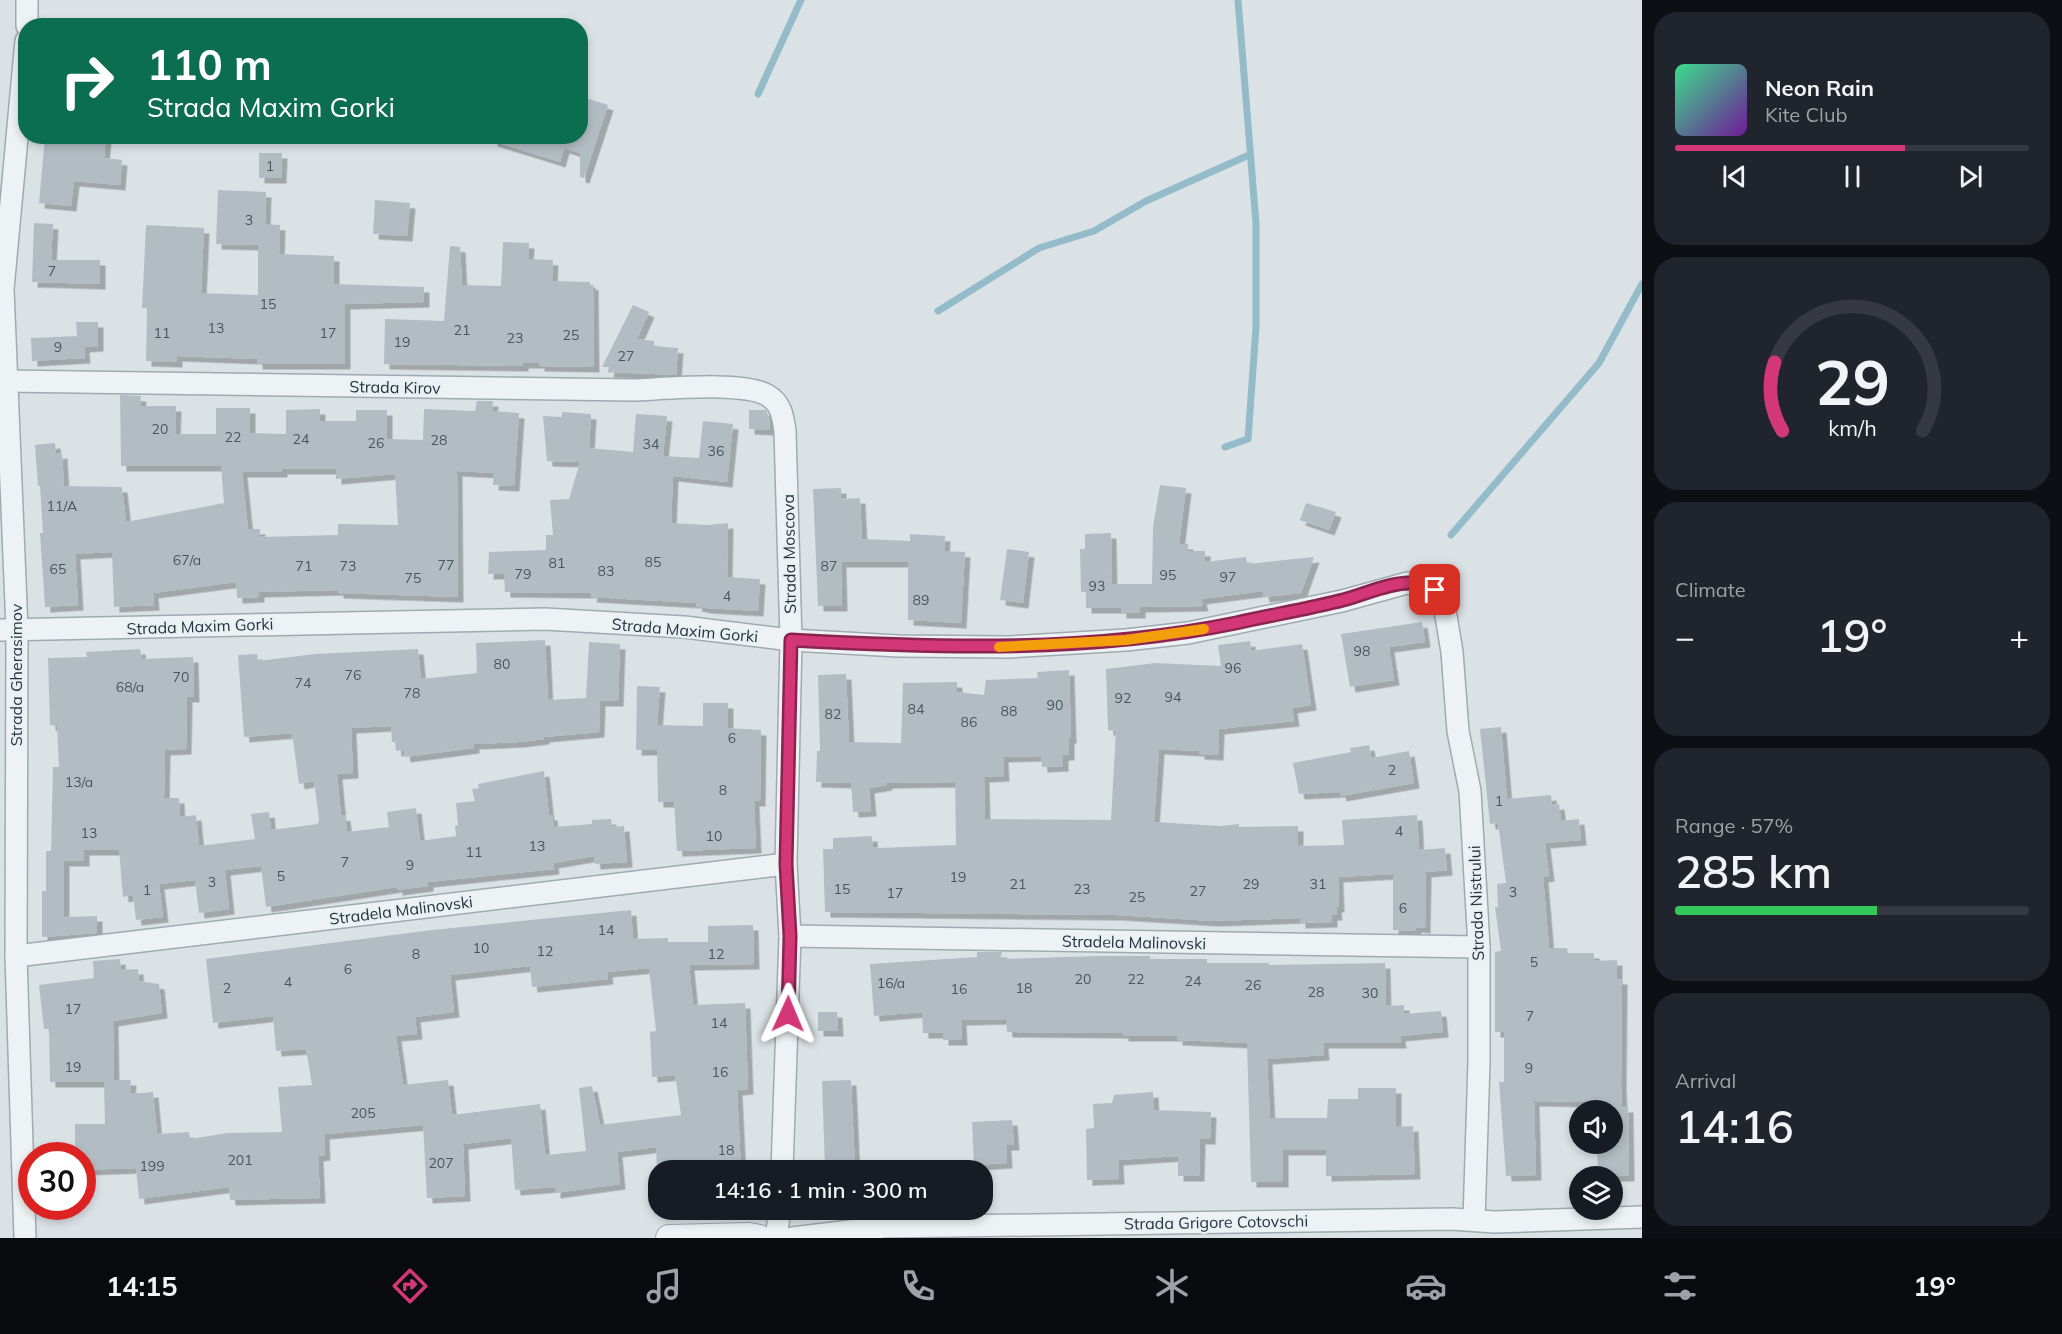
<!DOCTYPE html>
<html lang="en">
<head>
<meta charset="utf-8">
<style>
	body { margin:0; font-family:Mulish,sans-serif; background:#20242c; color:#f1f3f6; height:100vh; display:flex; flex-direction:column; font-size:22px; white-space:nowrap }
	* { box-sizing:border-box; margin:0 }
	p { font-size:20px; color:#9ea1a6 }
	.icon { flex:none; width:33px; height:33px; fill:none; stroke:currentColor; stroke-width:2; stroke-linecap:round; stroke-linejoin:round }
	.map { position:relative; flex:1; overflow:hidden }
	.sheet { display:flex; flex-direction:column; gap:12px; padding:12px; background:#0d0f14; width:420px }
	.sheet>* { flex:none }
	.top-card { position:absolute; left:18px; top:18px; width:570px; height:126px; border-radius:24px; box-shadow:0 3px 9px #0003; background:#0b6e4f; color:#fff; overflow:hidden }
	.tools { position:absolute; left:1569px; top:1100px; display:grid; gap:12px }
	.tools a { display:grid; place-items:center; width:54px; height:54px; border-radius:50%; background:#171b24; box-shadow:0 3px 9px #0003; font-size:30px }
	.speed { position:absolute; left:18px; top:1142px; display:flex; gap:12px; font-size:30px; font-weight:700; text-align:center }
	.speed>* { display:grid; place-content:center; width:78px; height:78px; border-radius:50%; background:#171b24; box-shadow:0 3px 9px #0003; line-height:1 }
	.speed .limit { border:9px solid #d22; background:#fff; color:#111 }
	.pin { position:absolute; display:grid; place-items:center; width:51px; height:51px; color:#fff; margin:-26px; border-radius:12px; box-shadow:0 3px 9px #0006 }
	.me { position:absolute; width:66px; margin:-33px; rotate:1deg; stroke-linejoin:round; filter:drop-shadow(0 0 4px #0008) }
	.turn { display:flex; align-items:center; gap:21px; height:126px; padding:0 30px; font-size:27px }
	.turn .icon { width:78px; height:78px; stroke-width:2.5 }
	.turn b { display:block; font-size:42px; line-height:51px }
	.big { font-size:45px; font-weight:600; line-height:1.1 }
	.sheet .card { flex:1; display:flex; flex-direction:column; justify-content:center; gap:9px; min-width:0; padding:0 21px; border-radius:24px; background:#20242c }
	.sheet .dial { align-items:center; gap:0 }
	.dial svg { height:156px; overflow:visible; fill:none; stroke:#363941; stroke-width:7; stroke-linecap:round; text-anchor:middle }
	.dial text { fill:#f1f3f6; stroke:none }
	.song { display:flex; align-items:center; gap:18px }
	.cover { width:72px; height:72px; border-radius:9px; background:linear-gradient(135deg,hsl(150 70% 55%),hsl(280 70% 35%)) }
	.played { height:6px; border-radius:3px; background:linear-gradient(90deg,#d43777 65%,#363941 65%) }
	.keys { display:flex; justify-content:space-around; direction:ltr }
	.heat { display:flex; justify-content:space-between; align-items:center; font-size:33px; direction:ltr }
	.charge { height:9px; border-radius:4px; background:linear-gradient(90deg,#34c759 57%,#363941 0) }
	.trip { position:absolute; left:648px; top:1160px; width:345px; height:60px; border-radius:24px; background:#171b24; box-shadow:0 3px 9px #0003; font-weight:600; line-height:60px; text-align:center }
	.dock { display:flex; height:96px; justify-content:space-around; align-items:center; background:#090b0e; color:#9ea1a6 }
	.dock .icon { width:42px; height:42px }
	.dock .active { color:#d43777 }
	.dock b { font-size:27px; color:#f1f3f6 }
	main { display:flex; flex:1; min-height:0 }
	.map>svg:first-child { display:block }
</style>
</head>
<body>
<main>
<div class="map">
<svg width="1642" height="1238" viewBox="0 0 1642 1238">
	<defs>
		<filter id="shadow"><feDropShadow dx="5.5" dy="5.5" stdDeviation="0" flood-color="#0004"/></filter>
	</defs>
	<rect width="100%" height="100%" fill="#dbe2e6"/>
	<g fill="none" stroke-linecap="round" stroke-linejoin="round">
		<g stroke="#93bbc9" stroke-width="7">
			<polyline points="758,94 801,0"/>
			<polyline points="938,311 1039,248 1094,231 1146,201 1249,155"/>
			<polyline points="1225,447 1248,439 1256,327 1256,223 1238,0"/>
			<polyline points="1451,535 1599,363 1642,284"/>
		</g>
	</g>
	<g fill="#b2bdc3" fill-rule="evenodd" filter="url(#shadow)">
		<polygon points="580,96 608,105 584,178 580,177 580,153 564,148 560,162 492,141 492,136 580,136"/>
		<polygon points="45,136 106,136 104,158 122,160 120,185 74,181 71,206 39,203"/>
		<polygon points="259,153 282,153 281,178 259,178"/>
		<polygon points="218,190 266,192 265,224 280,225 279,254 334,256 334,284 424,287 424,302 345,304 345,364 257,364 257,359 177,356 177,362 146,361 147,308 142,308 146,225 204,228 201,293 258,295 258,245 216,244"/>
		<polygon points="375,200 410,203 407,236 373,234"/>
		<polygon points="34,223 53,224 51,260 100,260 100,284 32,282"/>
		<polygon points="503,242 529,243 528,259 553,260 552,281 590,282 590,285 593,284 594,367 539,366 539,363 523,363 523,366 384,364 385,319 444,321 450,246 460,247 462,285 501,286"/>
		<polygon points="633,305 649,312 637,339 654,341 654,346 678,348 676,375 608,372 609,367 602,367"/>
		<polygon points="76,322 98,322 98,346 84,347 85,358 32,361 31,338 77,336"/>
		<path d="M 120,395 L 141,396 L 140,406 L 176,406 L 175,434 L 216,434 L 216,408 L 250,408 L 250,433 L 286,434 L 286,410 L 320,409 L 320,421 L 356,421 L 356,410 L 387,410 L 387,439 L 423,440 L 424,409 L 475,411 L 477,401 L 493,401 L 492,411 L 519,413 L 514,486 L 493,485 L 494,473 L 457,471 L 458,597 L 338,593 L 338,590 L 259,592 L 259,597 L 237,598 L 236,582 L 153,593 L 154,605 L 114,607 L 112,552 L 75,554 L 78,605 L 45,607 L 40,533 L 43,533 L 40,486 L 38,486 L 35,445 L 55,443 L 56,454 L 62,453 L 64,486 L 122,487 L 126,522 L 224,503 L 221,466 L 121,466 ZM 282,469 L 336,469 L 336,479 L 395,474 L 398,525 L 338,524 L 338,535 L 260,537 L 260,529 L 248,529 L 242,472 L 282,472 Z"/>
		<polygon points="749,410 766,410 770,420 770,430 749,429"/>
		<polygon points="562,412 591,414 589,448 633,452 636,414 667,416 663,456 699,458 703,421 733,424 727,482 673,476 671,523 707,525 728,523 727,577 760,579 758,611 706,608 696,606 697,603 591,597 592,593 505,592 504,574 488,574 489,552 546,550 546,535 553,535 550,500 569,499 580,462 547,461 543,416 562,417"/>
		<polygon points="1160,485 1186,488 1179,544 1188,544 1188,551 1205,551 1205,562 1246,557 1247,564 1314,557 1301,593 1264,597 1263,591 1201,599 1203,606 1140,607 1140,613 1121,613 1121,608 1086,608 1086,592 1081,592 1080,549 1085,549 1085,534 1111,533 1112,584 1152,584 1153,527"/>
		<polygon points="841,488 841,499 860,498 862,539 910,541 910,534 945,536 944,551 965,552 961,623 908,620 908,562 841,562 842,606 818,606 813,489"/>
		<polygon points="1306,503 1336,512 1329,530 1300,520"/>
		<polygon points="1007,549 1029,552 1023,603 1000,600"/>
		<polygon points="1422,622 1425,642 1389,647 1394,680 1350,687 1341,634"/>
		<polygon points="545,640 548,700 586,698 589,642 620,644 618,701 600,701 599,732 544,737 544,739 519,742 474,744 474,748 405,757 404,750 396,751 395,742 392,742 391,726 351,728 353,773 337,774 341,816 345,815 347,832 389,827 387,812 416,808 420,841 456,836 455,826 458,825 456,803 475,801 472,789 479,788 478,784 544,771 549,815 552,815 554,827 592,824 592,820 611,819 612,827 624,826 627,862 595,864 594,856 553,863 554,869 428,882 428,886 397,890 397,887 266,907 261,866 225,870 229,909 199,913 195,880 159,884 163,917 136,920 133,895 123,897 119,850 84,850 84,861 64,861 64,917 97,916 97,933 42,937 42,891 46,891 46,851 51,851 53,767 59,767 57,726 50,725 48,658 87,657 86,652 140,649 142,659 193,657 194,697 187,697 186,749 165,750 164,798 179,798 180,817 196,815 199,846 255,839 251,814 269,812 271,830 318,824 319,819 314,781 299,784 292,733 244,737 238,655 257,654 258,661 315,654 418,649 421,679 477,673 476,643"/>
		<polygon points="1250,641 1251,651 1302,644 1311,705 1292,708 1294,721 1219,729 1218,755 1199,754 1199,751 1159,749 1154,822 1221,826 1239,824 1239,827 1298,826 1298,846 1344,845 1342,820 1417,815 1419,850 1445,848 1447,870 1426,872 1425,928 1416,927 1416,931 1393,930 1393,874 1338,877 1339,907 1336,907 1337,915 1332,915 1332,922 1300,923 1300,918 1213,921 1117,915 825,912 823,849 833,849 833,838 872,836 873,847 879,848 956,845 955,782 887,783 887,785 869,788 871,811 853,812 851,783 816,782 817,751 820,751 818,675 846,674 849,742 901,743 903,683 957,682 957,692 984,695 986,680 1038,678 1037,672 1069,670 1071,738 1069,738 1069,755 1063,755 1063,766 1042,767 1041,756 1003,757 1004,776 984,777 985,819 1111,820 1116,731 1108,730 1106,669 1155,663 1221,666 1218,645"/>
		<polygon points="637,686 660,687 657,725 703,726 703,703 728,703 728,728 761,730 760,801 754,801 756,848 677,851 674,802 658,802 657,750 636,750"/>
		<polygon points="1501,727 1507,799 1551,795 1552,805 1559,804 1561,821 1579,819 1581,840 1545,843 1549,876 1543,877 1549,948 1567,948 1568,953 1594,953 1594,961 1617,960 1617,979 1622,979 1621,1085 1622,1107 1628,1107 1629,1176 1598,1176 1597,1143 1612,1143 1612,1110 1597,1110 1597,1102 1534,1101 1536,1175 1506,1176 1499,1082 1504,1082 1504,1032 1495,1032 1495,952 1501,951 1495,907 1498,907 1497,884 1506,883 1498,823 1490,824 1480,729"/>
		<polygon points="1369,745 1371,758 1409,751 1414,783 1341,796 1340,792 1299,794 1293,763 1351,752 1350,748"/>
		<path d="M 631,910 L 633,939 L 668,938 L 668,942 L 708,942 L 708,926 L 753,925 L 754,964 L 689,965 L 693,1005 L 745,1003 L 748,1089 L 737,1090 L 741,1170 L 657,1170 L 656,1147 L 617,1152 L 620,1184 L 555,1193 L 555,1187 L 515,1190 L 511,1138 L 463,1144 L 465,1196 L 427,1198 L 423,1125 L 324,1134 L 325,1155 L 318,1156 L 320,1198 L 230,1200 L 229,1187 L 139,1199 L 136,1168 L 82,1170 L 82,1155 L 75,1155 L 75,1124 L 105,1124 L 104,1082 L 50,1082 L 49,1029 L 44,1029 L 39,985 L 94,978 L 93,961 L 120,959 L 121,970 L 138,969 L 139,981 L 159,984 L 162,1013 L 113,1021 L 114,1080 L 131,1080 L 130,1094 L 153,1092 L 157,1134 L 189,1132 L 190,1139 L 228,1133 L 282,1132 L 278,1087 L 312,1085 L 306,1049 L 276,1051 L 273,1016 L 213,1023 L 206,959 L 432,930 ZM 530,966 L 532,987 L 608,979 L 607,972 L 649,968 L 656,1031 L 650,1032 L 652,1077 L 675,1075 L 681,1115 L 600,1125 L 592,1086 L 579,1088 L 586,1151 L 545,1155 L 540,1104 L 452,1115 L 448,1080 L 403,1085 L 396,1036 L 417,1034 L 415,1017 L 454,1012 L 450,975 Z"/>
		<polygon points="977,952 1002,952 1000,959 1099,956 1150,956 1150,959 1207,959 1207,963 1269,963 1269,965 1385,963 1386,1006 1404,1005 1404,1014 1441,1011 1443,1032 1400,1036 1401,1043 1323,1043 1324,1055 1267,1059 1270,1118 1327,1118 1328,1099 1358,1099 1358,1088 1396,1088 1396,1127 1413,1126 1415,1174 1326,1176 1326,1150 1283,1150 1283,1182 1251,1182 1247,1043 1177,1040 1177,1036 1123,1036 1123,1033 1007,1032 1006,1019 961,1020 962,1040 943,1040 943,1033 923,1033 922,1012 874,1016 870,964 977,957"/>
		<polygon points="818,1012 837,1012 838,1031 818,1031"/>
		<polygon points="851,1080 855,1170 825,1170 822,1081"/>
		<polygon points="1153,1092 1154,1110 1211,1112 1210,1139 1200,1139 1199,1176 1178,1176 1178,1156 1118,1160 1119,1179 1087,1180 1086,1129 1094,1128 1093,1104 1112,1103 1114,1095"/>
		<polygon points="1012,1120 1014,1145 1006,1145 1007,1163 974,1165 972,1122"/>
	</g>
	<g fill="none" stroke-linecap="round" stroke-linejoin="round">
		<defs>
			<g id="minor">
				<polyline points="27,26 27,0"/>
				<path d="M 5,381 L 633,390 C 664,389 743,381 767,395 C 781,403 783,416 785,431 L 791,640 L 786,864 L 790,936 L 782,1170"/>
				<polyline points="0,630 545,619 684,627 791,640 898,646 1009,647 1126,640 1188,633 1342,601 1407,583 1422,584 1435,590 1444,604 1452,652 1458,731 1470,791 1479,947 1479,1062 1474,1220"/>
				<polyline points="790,936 1479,947"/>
				<polyline points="16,956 786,864"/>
				<polyline points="25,1238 16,956 17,629 3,289 26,41"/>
				<polyline points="776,1238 780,1209"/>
				<polyline points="792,1238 884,1227 1452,1219 1494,1222 1642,1217"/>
			</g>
			<polyline id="tertiary" points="669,1238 749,1236 759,1238"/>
		</defs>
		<use href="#minor" stroke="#a0aab0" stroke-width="24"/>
		<use href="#tertiary" stroke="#a0aab0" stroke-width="28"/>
		<use href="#minor" stroke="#edf2f4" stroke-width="21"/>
		<use href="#tertiary" stroke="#edf2f4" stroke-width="26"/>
	</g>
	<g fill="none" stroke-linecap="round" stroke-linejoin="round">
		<defs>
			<path id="route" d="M 788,1014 L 790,936 L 786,864 L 791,640 C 939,648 1090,653 1236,623 C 1271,615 1308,609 1343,600 C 1363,595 1388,583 1409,583 C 1419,583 1426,586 1435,590"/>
		</defs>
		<use href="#route" stroke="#8a244d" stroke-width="15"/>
		<use href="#route" stroke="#d43777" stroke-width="10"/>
		<polyline stroke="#f59e0b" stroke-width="10" points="999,647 1126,640 1204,629"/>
	</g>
	<g text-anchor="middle" stroke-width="4.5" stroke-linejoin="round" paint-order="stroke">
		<g font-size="14" fill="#48565e">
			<text x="270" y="171">1</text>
			<text x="249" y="225">3</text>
			<text x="52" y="276">7</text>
			<text x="268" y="309">15</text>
			<text x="216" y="333">13</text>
			<text x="462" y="335">21</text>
			<text x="162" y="338">11</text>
			<text x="328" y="338">17</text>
			<text x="571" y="340">25</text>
			<text x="515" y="343">23</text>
			<text x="402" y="347">19</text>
			<text x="58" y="352">9</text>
			<text x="626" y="361">27</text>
			<text x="160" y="434">20</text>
			<text x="233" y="442">22</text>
			<text x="301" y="444">24</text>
			<text x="439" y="445">28</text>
			<text x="376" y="448">26</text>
			<text x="651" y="449">34</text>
			<text x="716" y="456">36</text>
			<text x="62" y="511">11/A</text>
			<text x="187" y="565">67/a</text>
			<text x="653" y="567">85</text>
			<text x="557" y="568">81</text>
			<text x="446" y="570">77</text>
			<text x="304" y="571">71</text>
			<text x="348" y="571">73</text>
			<text x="829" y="571">87</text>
			<text x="58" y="574">65</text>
			<text x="606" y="576">83</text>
			<text x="523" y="579">79</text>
			<text x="1168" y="580">95</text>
			<text x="1228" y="582">97</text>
			<text x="413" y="583">75</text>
			<text x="1097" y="591">93</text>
			<text x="727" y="601">4</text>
			<text x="921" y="605">89</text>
			<text x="1362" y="656">98</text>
			<text x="502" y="669">80</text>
			<text x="1233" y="673">96</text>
			<text x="353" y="680">76</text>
			<text x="181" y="682">70</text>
			<text x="303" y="688">74</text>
			<text x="130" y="692">68/a</text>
			<text x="412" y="698">78</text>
			<text x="1173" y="702">94</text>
			<text x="1123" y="703">92</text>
			<text x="1055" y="710">90</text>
			<text x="916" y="714">84</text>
			<text x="1009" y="716">88</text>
			<text x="833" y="719">82</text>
			<text x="969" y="727">86</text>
			<text x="732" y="743">6</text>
			<text x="1392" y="775">2</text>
			<text x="79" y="787">13/a</text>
			<text x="723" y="795">8</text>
			<text x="1499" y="806">1</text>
			<text x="1399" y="836">4</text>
			<text x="89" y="838">13</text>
			<text x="714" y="841">10</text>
			<text x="537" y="851">13</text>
			<text x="474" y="857">11</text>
			<text x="345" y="867">7</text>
			<text x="410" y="870">9</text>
			<text x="281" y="881">5</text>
			<text x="958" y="882">19</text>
			<text x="212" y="887">3</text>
			<text x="1018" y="889">21</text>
			<text x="1251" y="889">29</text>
			<text x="1318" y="889">31</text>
			<text x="842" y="894">15</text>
			<text x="1082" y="894">23</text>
			<text x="147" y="895">1</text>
			<text x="1198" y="896">27</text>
			<text x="1513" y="897">3</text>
			<text x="895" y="898">17</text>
			<text x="1137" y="902">25</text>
			<text x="1403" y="913">6</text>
			<text x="606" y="935">14</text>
			<text x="481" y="953">10</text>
			<text x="545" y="956">12</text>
			<text x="416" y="959">8</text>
			<text x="716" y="959">12</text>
			<text x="1534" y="967">5</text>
			<text x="348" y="974">6</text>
			<text x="1083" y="984">20</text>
			<text x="1136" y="984">22</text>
			<text x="1193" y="986">24</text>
			<text x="288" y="987">4</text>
			<text x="891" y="988">16/a</text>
			<text x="1253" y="990">26</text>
			<text x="227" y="993">2</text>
			<text x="1024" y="993">18</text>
			<text x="959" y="994">16</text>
			<text x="1316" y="997">28</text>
			<text x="1370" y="998">30</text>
			<text x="73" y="1014">17</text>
			<text x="1530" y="1021">7</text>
			<text x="719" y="1028">14</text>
			<text x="73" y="1072">19</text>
			<text x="1529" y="1073">9</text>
			<text x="720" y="1077">16</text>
			<text x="363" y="1118">205</text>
			<text x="726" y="1155">18</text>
			<text x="240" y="1165">201</text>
			<text x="441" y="1168">207</text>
			<text x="152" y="1171">199</text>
		</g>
		<g font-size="16" fill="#24333d" stroke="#eaf1f4">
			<text transform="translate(395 387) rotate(1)" y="6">Strada Kirov</text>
			<text transform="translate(789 554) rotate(-91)" y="6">Strada Moscova</text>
			<text transform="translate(200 626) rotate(-2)" y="6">Strada Maxim Gorki</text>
			<text transform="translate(685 630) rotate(5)" y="6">Strada Maxim Gorki</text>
			<text transform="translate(16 675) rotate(-90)" y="6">Strada Gherasimov</text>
			<text transform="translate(1476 903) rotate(-92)" y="6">Strada Nistrului</text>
			<text transform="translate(401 910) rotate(-7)" y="6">Stradela Malinovski</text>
			<text transform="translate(1134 942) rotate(1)" y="6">Stradela Malinovski</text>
			<text transform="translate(1216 1222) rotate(-1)" y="6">Strada Grigore Cotovschi</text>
		</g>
	</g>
</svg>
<div class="tools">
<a><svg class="icon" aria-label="sound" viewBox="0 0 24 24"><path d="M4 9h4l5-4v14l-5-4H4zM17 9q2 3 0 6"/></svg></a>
<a><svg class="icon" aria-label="layers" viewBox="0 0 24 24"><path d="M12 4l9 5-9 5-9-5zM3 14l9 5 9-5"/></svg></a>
</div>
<div class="speed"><div class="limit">30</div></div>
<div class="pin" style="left:1435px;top:590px;background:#d93025"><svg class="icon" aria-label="arrive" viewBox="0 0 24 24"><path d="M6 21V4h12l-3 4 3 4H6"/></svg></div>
<svg class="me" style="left:788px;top:1014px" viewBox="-20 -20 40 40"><path d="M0-17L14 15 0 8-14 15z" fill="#d43777" stroke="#fff" stroke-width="4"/></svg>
<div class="trip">14:16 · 1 min · 300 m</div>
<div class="top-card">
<div class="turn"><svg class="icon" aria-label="right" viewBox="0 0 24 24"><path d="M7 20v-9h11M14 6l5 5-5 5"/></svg><div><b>110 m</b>Strada Maxim Gorki</div></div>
</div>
</div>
<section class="sheet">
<div class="card">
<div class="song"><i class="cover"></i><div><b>Neon Rain</b><p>Kite Club</p></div></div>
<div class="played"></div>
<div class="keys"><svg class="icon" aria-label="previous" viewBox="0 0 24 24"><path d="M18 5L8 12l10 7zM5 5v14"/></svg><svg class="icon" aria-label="pause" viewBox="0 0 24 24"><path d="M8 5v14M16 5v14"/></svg><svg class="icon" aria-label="next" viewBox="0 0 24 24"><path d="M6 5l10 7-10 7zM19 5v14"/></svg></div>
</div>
<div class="card dial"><svg viewBox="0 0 100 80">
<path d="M14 69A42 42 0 1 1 86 69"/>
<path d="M14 69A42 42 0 0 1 10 34" stroke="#d43777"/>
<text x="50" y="56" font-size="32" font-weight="700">29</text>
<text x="50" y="72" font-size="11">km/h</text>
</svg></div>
<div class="card"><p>Climate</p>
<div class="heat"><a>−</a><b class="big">19°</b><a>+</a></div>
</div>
<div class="card"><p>Range · 57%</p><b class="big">285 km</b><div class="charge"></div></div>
<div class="card"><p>Arrival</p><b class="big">14:16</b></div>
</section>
</main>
<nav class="dock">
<b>14:15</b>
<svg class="icon active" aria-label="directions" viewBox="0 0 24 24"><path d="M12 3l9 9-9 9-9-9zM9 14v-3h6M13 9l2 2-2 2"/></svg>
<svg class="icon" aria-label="music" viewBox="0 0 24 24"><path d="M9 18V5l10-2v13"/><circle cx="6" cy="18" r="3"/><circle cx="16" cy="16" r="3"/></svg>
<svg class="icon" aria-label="phone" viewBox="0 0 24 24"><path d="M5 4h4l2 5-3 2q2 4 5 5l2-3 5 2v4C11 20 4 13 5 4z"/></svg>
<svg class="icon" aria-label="climate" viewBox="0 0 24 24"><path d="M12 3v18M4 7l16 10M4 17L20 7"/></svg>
<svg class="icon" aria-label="car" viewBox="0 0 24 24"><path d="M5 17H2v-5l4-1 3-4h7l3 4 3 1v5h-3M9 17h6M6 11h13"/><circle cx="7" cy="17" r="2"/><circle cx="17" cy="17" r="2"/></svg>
<svg class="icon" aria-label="filters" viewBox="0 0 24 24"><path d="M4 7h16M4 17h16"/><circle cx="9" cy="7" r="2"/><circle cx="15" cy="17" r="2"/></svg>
<b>19°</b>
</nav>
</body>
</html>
